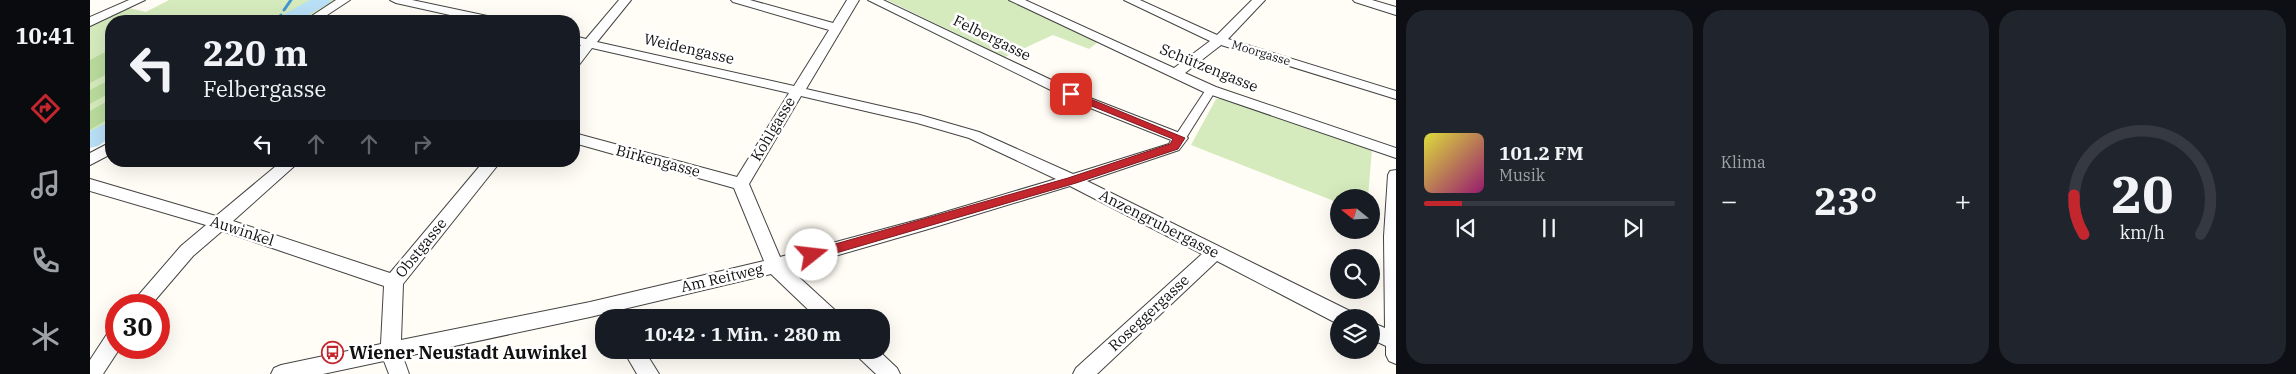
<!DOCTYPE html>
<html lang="de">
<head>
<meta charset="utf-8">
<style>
	body { margin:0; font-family:"IBM Plex Serif",serif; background:#20242c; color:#f1f3f6; height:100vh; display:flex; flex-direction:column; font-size:19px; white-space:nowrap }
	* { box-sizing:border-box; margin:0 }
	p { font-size:16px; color:#9ea1a6 }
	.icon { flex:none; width:28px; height:28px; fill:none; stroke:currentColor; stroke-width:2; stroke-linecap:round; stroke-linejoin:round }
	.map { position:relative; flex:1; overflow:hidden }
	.panel { display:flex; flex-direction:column; gap:10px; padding:10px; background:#0d0f14; width:900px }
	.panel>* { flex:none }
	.hud { position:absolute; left:15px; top:15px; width:475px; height:152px; border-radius:20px; box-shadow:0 5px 20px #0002; background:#171b24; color:#f1f3f6; overflow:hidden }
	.needle { width:32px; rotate:288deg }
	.buttons { position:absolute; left:1240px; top:189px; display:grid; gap:10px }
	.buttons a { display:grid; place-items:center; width:50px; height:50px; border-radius:50%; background:#171b24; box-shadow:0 5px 20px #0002; font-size:25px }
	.speed { position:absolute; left:15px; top:294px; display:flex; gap:10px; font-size:25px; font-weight:700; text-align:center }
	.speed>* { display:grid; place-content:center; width:65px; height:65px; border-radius:50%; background:#171b24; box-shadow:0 5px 20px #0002; line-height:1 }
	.speed .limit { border:8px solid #d22; background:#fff; color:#111 }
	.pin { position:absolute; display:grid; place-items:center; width:42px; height:42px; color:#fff; margin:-21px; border-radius:10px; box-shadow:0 2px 8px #0006 }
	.me { position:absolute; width:55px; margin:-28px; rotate:74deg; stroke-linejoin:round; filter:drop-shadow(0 0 4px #0008) }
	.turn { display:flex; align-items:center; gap:18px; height:105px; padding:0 15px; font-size:22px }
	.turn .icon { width:65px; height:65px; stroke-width:2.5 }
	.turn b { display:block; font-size:35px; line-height:42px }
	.lanes { display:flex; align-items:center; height:48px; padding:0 15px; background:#0003; justify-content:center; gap:25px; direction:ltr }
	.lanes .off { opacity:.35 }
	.big { font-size:38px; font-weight:800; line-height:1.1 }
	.panel .widget { flex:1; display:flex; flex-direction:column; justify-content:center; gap:8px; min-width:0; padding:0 18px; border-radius:20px; background:#20242c }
	.panel .dial { align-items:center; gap:0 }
	.dial svg { height:130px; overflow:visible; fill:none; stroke:#363941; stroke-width:7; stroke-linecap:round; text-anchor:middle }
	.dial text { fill:#f1f3f6; stroke:none }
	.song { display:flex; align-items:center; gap:15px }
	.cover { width:60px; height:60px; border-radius:8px; background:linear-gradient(135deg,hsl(60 70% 55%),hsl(320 70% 35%)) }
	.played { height:5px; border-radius:2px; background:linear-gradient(90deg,#c4262e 15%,#363941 15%) }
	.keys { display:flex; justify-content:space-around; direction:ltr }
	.heat { display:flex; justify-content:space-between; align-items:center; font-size:28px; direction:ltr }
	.panel .tiles { flex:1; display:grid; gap:10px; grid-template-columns:repeat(3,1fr) }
	.trip { position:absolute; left:505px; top:309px; width:295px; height:50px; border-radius:20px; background:#171b24; box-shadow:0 5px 20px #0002; font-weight:800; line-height:50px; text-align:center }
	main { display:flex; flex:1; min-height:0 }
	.dock { display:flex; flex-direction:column; width:90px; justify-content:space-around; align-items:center; background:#090b0e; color:#9ea1a6 }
	.dock .icon { width:35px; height:35px }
	.dock .current { color:#c4262e }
	.dock b { font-size:22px; color:#f1f3f6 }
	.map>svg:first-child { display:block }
</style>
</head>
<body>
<main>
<nav class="dock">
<b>10:41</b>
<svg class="icon current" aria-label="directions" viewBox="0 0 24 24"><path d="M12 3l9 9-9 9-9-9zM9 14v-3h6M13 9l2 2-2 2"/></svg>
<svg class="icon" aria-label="music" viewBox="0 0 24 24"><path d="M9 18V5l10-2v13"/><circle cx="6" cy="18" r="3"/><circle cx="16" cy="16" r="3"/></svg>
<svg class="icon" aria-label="phone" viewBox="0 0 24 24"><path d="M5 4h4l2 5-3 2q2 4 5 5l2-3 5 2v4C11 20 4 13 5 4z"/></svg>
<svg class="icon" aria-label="climate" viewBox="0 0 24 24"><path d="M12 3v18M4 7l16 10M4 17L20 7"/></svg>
</nav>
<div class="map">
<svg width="1306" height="374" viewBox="0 0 1306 374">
	<rect width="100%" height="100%" fill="#fffdf5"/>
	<g fill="#d5ebbd">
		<polygon points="79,0 229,0 190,21 21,21 21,125 0,138 0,24 39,8 56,12"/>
		<polygon points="237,0 248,0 214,21 201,21"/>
		<polygon points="797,0 918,0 1008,42 999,49 963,35 915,57"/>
		<polygon points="1126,99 1139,99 1282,149 1278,197 1249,198 1249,203 1101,145"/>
	</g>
	<g fill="#b9dc9c">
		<polygon points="21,49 21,72 0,83 0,60"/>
		<polygon points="21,79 21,92 0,104 0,90"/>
		<polygon points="21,99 21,117 0,130 0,111"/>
	</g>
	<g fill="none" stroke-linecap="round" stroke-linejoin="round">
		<g stroke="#3f96cf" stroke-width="3">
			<polyline points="194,10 201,0"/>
			<polyline points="185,21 191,15"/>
		</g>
		<g fill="#b9e0f7" fill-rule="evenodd">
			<polygon points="220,0 241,0 238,4 207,21 186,21 189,17"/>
			<polygon points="21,121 21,137 8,146 0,148 0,131"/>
		</g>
		<defs>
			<polygon id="pedestrian" points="1121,87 1126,90 1096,138 1094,141 1086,141 1084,138 1117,88"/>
			<g id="minor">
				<polygon points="39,0 55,0 0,26 0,17"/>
				<polygon points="246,0 260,0 228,21 214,21"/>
				<polygon points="300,0 322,0 402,17 408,21 387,21 306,3"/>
				<path d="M 529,0 L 541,0 L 507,42 L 704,86 L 739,30 L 643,2 L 641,0 L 660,0 L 743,23 L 757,0 L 769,0 L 716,89 L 830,115 L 889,132 L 983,174 L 1079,144 L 1081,140 L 985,102 L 778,0 L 793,0 L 995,96 L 1095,135 L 1098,138 L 1089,150 L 997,181 L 1262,312 L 1264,318 L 1249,318 L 1248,324 L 1127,261 L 1007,374 L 983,374 L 986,368 L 1112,254 L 980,186 L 835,230 L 700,269 L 747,312 L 749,318 L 727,318 L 681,274 L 500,317 L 313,357 L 319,374 L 299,374 L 294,361 L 233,374 L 181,374 L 184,368 L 191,365 L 291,344 L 294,286 L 132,231 L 103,256 L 61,305 L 40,305 L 91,246 L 116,225 L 0,191 L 0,179 L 126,216 L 192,161 L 210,161 L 143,221 L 300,273 L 394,161 L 411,161 L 313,284 L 311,340 L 500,302 L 674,261 L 644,188 L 484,143 L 484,133 L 647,177 L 699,93 L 502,48 L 489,65 L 484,66 L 484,54 L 491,45 L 484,44 L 484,36 L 496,39 ZM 711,96 L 827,123 L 879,138 L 966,179 L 835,218 L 690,257 L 659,184 Z"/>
				<polygon points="919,0 935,0 1084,68 1120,41 1034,0 1050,0 1127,35 1162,0 1175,0 1138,39 1306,91 1306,99 1131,45 1095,73 1126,87 1306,148 1306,158 1116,93"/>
				<polygon points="1263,0 1282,0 1306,7 1306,15 1265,2"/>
				<polygon points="21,142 21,154 0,165 0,153"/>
				<polygon points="1306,170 1306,364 1299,361 1296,355 1296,346 1281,339 1281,322 1295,328 1294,236 1298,175 1300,171"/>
				<polygon points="26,329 26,348 30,348 13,374 0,374 0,360 19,331"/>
				<polygon points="533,350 554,350 569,374 547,374"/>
				<polygon points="764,350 788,350 807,368 810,374 786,374 767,356"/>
			</g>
		</defs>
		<use href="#pedestrian" stroke="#444" stroke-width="2"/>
		<use href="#minor" stroke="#444" stroke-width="2"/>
		<use href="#pedestrian" fill="#fff" fill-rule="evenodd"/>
		<use href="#minor" fill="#fff" fill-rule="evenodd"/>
	</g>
	<polygon fill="#c4262e" stroke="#7f191e" points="981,91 1095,138 1088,149 986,183 722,260 717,258 715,255 717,252 978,178 1080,144 1083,139 977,96 977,92"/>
	<defs>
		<symbol id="bus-ring" viewBox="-11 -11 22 22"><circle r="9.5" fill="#fff" stroke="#c4262e" stroke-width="1.5"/><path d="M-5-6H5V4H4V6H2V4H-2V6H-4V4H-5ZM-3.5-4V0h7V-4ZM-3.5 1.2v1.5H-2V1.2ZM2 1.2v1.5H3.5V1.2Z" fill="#c4262e"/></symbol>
	</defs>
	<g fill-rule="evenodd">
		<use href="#bus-ring" x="230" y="340" width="25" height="25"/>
	</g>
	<g text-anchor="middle" stroke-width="5" stroke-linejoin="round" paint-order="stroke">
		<g font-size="12" fill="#111" stroke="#fff">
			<text transform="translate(1171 53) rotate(17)" y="4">Moorgasse</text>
		</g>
		<g font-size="15" fill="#111" stroke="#fff">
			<text transform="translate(902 38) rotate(26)" y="5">Felbergasse</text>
			<text transform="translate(599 49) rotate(13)" y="5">Weidengasse</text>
			<text transform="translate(1119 68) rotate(22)" y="5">Schützengasse</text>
			<text transform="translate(683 129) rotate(-59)" y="5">Kohlgasse</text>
			<text transform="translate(568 161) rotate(15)" y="5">Birkengasse</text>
			<text transform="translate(1069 224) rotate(27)" y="5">Anzengrubergasse</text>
			<text transform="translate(152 231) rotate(18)" y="5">Auwinkel</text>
			<text transform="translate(331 248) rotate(-51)" y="5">Obstgasse</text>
			<text transform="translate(632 278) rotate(-13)" y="5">Am Reitweg</text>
			<text transform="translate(1059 313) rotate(-43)" y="5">Roseggergasse</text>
		</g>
		<g font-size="18" font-weight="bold" fill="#111" stroke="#fff" text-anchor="start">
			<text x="259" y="359">Wiener Neustadt Auwinkel</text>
		</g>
	</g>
</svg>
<div class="buttons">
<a><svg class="needle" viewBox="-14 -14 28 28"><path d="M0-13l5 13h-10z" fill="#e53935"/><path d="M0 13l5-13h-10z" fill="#9ea1a6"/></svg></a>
<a><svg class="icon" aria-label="search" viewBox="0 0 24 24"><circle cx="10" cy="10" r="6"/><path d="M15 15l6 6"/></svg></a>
<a><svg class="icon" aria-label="layers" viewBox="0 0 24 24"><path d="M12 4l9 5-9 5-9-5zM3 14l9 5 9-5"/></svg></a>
</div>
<div class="speed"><div class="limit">30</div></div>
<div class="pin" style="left:981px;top:94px;background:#d93025"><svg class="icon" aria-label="arrive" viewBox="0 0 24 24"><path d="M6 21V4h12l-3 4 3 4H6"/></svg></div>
<svg class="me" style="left:722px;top:255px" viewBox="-20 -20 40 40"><circle r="19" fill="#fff"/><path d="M0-13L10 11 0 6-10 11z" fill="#c4262e"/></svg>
<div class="trip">10:42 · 1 Min. · 280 m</div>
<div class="hud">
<div class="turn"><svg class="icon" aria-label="left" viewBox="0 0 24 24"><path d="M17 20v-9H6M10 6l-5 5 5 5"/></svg><div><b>220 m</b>Felbergasse</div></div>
<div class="lanes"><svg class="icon" aria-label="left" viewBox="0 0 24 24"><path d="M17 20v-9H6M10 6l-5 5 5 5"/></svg><svg class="icon off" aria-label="ahead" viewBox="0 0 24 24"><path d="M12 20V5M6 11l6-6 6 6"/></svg><svg class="icon off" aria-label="ahead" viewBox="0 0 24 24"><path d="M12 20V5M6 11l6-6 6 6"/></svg><svg class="icon off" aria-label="right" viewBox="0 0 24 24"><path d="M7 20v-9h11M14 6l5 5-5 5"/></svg></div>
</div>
</div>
<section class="panel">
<div class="tiles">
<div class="widget">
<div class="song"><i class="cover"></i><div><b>101.2 FM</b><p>Musik</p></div></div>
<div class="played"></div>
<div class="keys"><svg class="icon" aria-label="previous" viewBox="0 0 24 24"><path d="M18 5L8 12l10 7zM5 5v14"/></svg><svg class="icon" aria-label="pause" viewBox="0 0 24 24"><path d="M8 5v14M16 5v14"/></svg><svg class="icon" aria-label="next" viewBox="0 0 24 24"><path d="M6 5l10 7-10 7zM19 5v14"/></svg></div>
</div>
<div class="widget"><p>Klima</p>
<div class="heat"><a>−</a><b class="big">23°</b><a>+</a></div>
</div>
<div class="widget dial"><svg viewBox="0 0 100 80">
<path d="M14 69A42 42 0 1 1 86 69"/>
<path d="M14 69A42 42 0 0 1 8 45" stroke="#c4262e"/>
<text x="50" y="56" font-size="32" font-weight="700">20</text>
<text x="50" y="72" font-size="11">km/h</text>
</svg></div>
</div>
</section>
</main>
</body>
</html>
